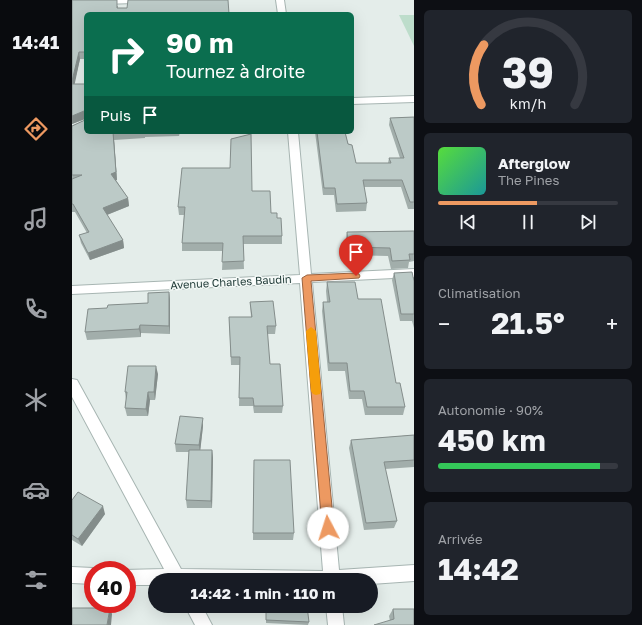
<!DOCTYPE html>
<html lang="fr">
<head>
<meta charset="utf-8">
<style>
	body { margin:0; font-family:"Golos Text",sans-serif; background:#20242c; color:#f1f3f6; height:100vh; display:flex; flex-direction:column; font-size:15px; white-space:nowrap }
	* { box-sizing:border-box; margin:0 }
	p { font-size:13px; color:#9ea1a6 }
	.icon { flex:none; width:22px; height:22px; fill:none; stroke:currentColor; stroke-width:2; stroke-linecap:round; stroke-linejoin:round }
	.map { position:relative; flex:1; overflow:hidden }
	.sheet { display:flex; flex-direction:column; gap:10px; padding:10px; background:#0d0f14; width:228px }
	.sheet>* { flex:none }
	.top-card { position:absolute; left:12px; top:12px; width:270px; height:122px; border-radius:6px; box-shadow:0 4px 16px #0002; background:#0b6e4f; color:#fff; overflow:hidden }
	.speed { position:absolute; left:12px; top:561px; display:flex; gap:8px; font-size:20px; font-weight:700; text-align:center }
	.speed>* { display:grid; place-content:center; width:52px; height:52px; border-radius:50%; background:#171b24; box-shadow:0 4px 16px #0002; line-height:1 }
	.speed .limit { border:6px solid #d22; background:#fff; color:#111 }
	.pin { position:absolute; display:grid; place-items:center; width:34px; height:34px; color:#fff; margin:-41px -17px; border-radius:50% 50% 50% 0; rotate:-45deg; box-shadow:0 0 4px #0007 }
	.pin .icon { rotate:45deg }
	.me { position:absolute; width:44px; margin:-22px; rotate:355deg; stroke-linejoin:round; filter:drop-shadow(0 0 3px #0008) }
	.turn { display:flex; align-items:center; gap:14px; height:84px; padding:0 16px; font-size:18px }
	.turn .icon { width:52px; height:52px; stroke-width:2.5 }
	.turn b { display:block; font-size:28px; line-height:34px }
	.then { display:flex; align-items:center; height:38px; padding:0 16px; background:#0003; gap:8px; font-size:15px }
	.big { font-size:30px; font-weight:700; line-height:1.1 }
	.sheet .widget { flex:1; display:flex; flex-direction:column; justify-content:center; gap:6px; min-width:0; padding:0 14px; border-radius:6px; background:#20242c }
	.sheet .dial { align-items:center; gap:0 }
	.dial svg { height:104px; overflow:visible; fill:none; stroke:#363941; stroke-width:7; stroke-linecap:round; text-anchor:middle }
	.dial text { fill:#f1f3f6; stroke:none }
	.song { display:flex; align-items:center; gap:12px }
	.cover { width:48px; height:48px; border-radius:6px; background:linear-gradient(135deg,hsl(110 70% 55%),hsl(180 70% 35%)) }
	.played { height:4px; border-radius:2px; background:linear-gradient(90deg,#ed9961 55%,#363941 55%) }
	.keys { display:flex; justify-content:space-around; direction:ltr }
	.heat { display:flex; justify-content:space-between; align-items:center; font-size:22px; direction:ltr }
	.charge { height:6px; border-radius:3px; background:linear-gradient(90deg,#34c759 90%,#363941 0) }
	.trip { position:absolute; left:76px; top:573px; width:230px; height:40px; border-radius:20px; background:#171b24; box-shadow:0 4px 16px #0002; font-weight:700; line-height:40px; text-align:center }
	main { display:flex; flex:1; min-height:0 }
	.tabs { display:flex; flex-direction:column; width:72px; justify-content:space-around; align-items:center; background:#090b0e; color:#9ea1a6 }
	.tabs .icon { width:28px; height:28px }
	.tabs .current { color:#ed9961 }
	.tabs b { font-size:18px; color:#f1f3f6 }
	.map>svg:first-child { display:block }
</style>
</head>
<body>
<main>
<nav class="tabs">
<b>14:41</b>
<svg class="icon current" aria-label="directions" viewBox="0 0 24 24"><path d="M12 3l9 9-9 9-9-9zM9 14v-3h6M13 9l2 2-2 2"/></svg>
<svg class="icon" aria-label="music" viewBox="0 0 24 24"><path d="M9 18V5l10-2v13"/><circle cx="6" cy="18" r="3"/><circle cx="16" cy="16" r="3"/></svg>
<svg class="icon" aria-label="phone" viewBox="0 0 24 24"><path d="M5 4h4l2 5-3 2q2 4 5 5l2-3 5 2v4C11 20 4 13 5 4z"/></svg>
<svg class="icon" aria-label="climate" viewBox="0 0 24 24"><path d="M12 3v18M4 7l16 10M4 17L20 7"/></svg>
<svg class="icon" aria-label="car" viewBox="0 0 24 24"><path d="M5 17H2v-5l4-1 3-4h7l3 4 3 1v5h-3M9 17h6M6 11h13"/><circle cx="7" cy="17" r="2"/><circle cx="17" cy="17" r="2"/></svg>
<svg class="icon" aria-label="filters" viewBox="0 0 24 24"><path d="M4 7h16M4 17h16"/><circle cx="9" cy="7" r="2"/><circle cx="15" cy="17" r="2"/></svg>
</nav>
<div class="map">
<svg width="342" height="625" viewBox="0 0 342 625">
	<rect width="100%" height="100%" fill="#e4edea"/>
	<polygon fill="#bdddcb" points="327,15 342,15 342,46"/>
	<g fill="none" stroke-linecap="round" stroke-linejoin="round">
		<defs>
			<g id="minor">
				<polygon points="28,0 98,0 94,2 0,5 0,1"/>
				<polygon points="204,0 212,0 214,14 206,14"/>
				<polygon points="342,96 342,102 280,104 280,98"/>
				<polygon points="216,132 226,132 239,274 342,269 342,277 240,282 267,570 342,565 342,581 299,584 299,580 83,580 83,585 55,585 55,570 52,570 92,569 0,397 0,379 5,380 109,569 251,571 228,283 0,294 0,286 228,275"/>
				<polygon points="0,567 21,568 26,570 21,570 21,584 0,583"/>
				<polygon points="113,606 130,606 140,625 123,625"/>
				<polygon points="254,606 270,606 272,625 256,625"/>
			</g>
		</defs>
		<use href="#minor" stroke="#a7b5b2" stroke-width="2"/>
		<use href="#minor" fill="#fff" fill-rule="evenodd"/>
	</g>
	<g fill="#a2aeab">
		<polygon points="0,0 46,6 46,8 14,14 14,59 8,59 2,84 14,84 14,132 108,132 107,136 73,137 73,138 42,140 45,180 44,180 56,198 57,206 35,215 51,240 52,248 18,260 9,243 7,235 15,233 3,212 0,212 0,126 13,120 13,119 0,124"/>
		<polygon points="342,117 342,209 336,209 329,187 292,187 295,203 294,211 264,212 262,195 251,195 243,132 273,132 276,144 284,163 316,163 317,158 328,158 317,125 318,118"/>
		<polygon points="158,168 199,213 205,218 210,236 210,244 171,244 172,269 150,270 151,251 110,251 110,243 112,215 107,215 106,207"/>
		<polygon points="342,231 342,261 337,262 336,268 319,269 316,256 275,255 274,240 275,232"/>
		<polygon points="322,273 342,281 342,328 340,321 328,321 320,280"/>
		<polygon points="255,282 286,299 324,383 333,407 331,415 293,415 290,399 277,399 273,371 256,371 250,311 251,302 255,302 254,291"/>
		<polygon points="97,292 98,300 98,334 69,333 69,337 15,340 13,332 35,308 76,303"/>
		<polygon points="178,302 204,326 203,334 195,334 198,364 211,406 210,413 182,413 181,406 167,406 168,365 159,365 157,317 179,317"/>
		<polygon points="86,374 83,400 78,400 76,416 55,416 53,408 54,400 53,392"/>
		<polygon points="131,426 128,450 140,450 141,458 140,508 115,508 114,500 117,452 104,452 103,444"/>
		<polygon points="342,435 342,467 313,469 325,521 322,528 292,530 277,448 279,440"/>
		<polygon points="182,460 222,533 221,540 181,540"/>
		<polygon points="0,500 33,514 10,546 0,540"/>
		<polygon points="194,606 237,622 236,625 194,623"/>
		<polygon points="321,609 342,625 318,621 317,616"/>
	</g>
	<g fill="#848d8b">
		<polygon points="7,52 8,59 1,92 0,81"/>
		<polygon points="12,111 13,119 0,124 0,116"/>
		<polygon points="41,132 42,140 45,180 40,181 39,174"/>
		<polygon points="56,198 57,206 32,216 31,208"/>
		<polygon points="51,240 52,248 18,260 16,253"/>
		<polygon points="97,292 98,300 98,334 97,326"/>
		<polygon points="68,325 69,333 69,337 67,329"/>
		<polygon points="84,366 86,374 83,400 82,392"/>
		<polygon points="76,392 78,400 76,416 74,409"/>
		<polygon points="131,418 131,426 128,453 127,445"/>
		<polygon points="140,450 141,458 140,508 139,501"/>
		<polygon points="31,506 33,514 10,546 6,539"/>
		<polygon points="38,608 40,614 39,625 35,625"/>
	</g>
	<g fill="#bccac7" stroke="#848d8b">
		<polygon points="0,0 45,0 45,8 55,8 56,0 156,0 157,14 14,14 14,52 7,52 0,81"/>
		<polygon points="0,84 14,84 14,113 12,111 0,116"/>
		<polygon points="14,113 14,132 49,132 41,132 44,172 39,174 56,198 31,208 51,240 16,253 7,235 17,232 1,204 0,204 0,179 10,175 0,175 0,126 13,120"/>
		<polygon points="342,117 342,202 338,202 330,180 291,180 295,203 265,204 263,188 252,188 245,132 273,132 276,144 280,145 284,163 319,163 317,158 332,158 318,118"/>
		<polygon points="179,134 180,191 198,191 199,213 205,213 205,218 209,218 210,236 171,236 172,261 150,262 151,243 110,243 113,207 106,207 110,168 158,168 159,139"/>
		<polygon points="342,231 342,254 337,254 338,260 320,261 318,248 276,247 275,232"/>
		<polygon points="340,272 342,281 342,314 329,314 322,273"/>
		<polygon points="255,282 283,282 286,299 309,299 324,383 328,383 333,407 295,407 292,391 278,391 275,363 257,363 251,302 258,302"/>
		<polygon points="97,292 97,326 68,325 67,329 13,332 16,309 35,308 36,305 76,303 76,293"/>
		<polygon points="201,301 204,326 195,326 198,364 208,364 211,406 182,406 181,398 167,398 168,357 159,357 157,317 180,317 178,302"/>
		<polygon points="56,366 84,366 82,392 76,392 74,409 53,408 55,392 53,392"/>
		<polygon points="108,416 131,418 127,445 103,444"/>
		<polygon points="342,435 342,460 312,462 325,521 294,523 279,440"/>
		<polygon points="117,450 140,450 139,501 114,500"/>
		<polygon points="182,460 218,460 222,533 181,533"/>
		<polygon points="6,492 31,506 6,539 0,535 0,500"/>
		<polygon points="194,606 235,606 237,622 194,620"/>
		<polygon points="0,608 38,608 35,625 0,625"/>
		<polygon points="321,609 342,609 342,625 302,625 322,619"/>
	</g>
	<polygon fill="#ed9961" stroke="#9a633f" points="284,273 287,274 288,276 287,278 239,281 262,528 260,533 256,534 252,533 250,528 230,278 235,275"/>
	<polygon fill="#f59e0b" points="239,327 244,331 249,391 248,394 244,395 241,394 239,391 234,331"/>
	<g text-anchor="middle" stroke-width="3" stroke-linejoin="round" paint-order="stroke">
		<g font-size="11" fill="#243e3b" stroke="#f4f9f7">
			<text transform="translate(159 282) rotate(-3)" y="4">Avenue Charles Baudin</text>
		</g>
	</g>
</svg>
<div class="speed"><div class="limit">40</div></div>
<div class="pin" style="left:284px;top:276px;background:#d93025"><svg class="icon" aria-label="arrive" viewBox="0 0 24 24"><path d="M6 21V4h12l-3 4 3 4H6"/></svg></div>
<svg class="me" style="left:256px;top:528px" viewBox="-20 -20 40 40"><circle r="19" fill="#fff"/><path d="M0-13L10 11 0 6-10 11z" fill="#ed9961"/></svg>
<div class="trip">14:42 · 1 min · 110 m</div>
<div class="top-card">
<div class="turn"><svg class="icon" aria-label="right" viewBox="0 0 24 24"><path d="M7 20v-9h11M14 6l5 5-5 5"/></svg><div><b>90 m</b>Tournez à droite</div></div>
<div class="then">Puis<svg class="icon" aria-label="arrive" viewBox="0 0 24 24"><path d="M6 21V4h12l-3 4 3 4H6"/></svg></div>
</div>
</div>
<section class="sheet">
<div class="widget dial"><svg viewBox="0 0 100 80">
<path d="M14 69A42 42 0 1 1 86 69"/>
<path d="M14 69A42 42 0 0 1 16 23" stroke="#ed9961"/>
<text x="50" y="56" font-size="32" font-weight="700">39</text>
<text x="50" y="72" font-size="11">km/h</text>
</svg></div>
<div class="widget">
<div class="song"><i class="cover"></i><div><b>Afterglow</b><p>The Pines</p></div></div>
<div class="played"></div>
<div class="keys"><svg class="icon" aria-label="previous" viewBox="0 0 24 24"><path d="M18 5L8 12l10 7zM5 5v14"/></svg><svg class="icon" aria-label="pause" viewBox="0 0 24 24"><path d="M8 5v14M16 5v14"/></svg><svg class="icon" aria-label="next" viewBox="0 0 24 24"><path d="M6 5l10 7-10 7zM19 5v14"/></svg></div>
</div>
<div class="widget"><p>Climatisation</p>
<div class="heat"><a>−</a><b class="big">21.5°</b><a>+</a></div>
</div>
<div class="widget"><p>Autonomie · 90%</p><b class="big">450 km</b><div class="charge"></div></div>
<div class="widget"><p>Arrivée</p><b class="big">14:42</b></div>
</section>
</main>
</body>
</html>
